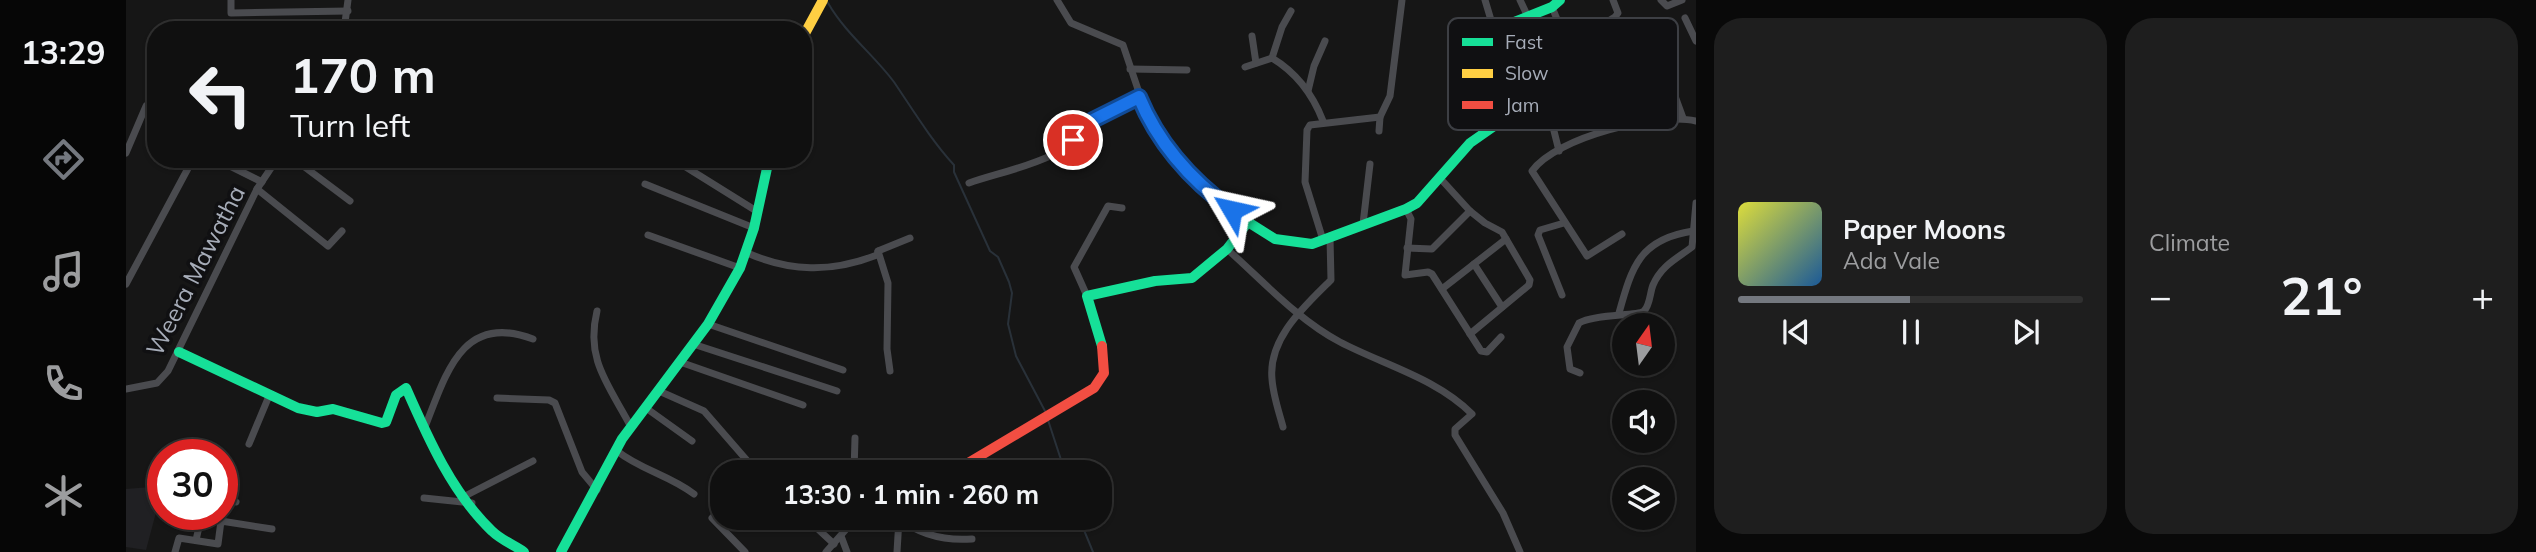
<!DOCTYPE html>
<html lang="en">
<head>
<meta charset="utf-8">
<style>
	body { margin:0; font-family:Mulish,sans-serif; background:#1e1e1e; color:#f1f3f6; height:100vh; display:flex; flex-direction:column; font-size:26px; white-space:nowrap }
	* { box-sizing:border-box; margin:0 }
	p { font-size:23px; color:#9c9d9f }
	.icon { flex:none; width:38px; height:38px; fill:none; stroke:currentColor; stroke-width:2; stroke-linecap:round; stroke-linejoin:round }
	.map { position:relative; flex:1; overflow:hidden }
	.panel { display:flex; flex-direction:column; gap:18px; padding:18px; background:#090909; width:840px }
	.panel>* { flex:none }
	.banner { position:absolute; left:21px; top:21px; width:665px; height:147px; border-radius:28px; box-shadow:0 2px 5px #0004,0 0 0 2px #303030; background:#101010; color:#f1f3f6; overflow:hidden }
	.needle { width:46px; rotate:14deg }
	.buttons { position:absolute; left:1486px; top:313px; display:grid; gap:14px }
	.buttons a { display:grid; place-items:center; width:63px; height:63px; border-radius:50%; background:#101010; box-shadow:0 2px 5px #0004,0 0 0 2px #303030; font-size:35px }
	.speed { position:absolute; left:21px; top:439px; display:flex; gap:14px; font-size:35px; font-weight:700; text-align:center }
	.speed>* { display:grid; place-content:center; width:91px; height:91px; border-radius:50%; background:#101010; box-shadow:0 2px 5px #0004,0 0 0 2px #303030; line-height:1 }
	.speed .limit { border:10px solid #d22; background:#fff; color:#111 }
	.pin { position:absolute; display:grid; place-items:center; width:60px; height:60px; color:#fff; margin:-30px; border:4px solid #fff; border-radius:50%; box-shadow:0 2px 7px #0007 }
	.me { position:absolute; width:77px; margin:-38px; rotate:306deg; stroke-linejoin:round; filter:drop-shadow(0 0 5px #0008) }
	.turn { display:flex; align-items:center; gap:24px; height:147px; padding:0 28px; font-size:32px }
	.turn .icon { width:91px; height:91px; stroke-width:2.5 }
	.turn b { display:block; font-size:49px; line-height:60px }
	.big { font-size:52px; font-weight:700; line-height:1.1 }
	.panel .card { flex:1; display:flex; flex-direction:column; justify-content:center; gap:10px; min-width:0; padding:0 24px; border-radius:28px; background:#1e1e1e }
	.song { display:flex; align-items:center; gap:21px }
	.cover { width:84px; height:84px; border-radius:10px; background:linear-gradient(135deg,hsl(60 70% 55%),hsl(210 70% 35%)) }
	.played { height:7px; border-radius:4px; background:linear-gradient(90deg,#74787f 50%,#303030 50%) }
	.keys { display:flex; justify-content:space-around; direction:ltr }
	.heat { display:flex; justify-content:space-between; align-items:center; font-size:38px; direction:ltr }
	.panel .tiles { flex:1; display:grid; gap:18px; grid-template-columns:repeat(2,1fr) }
	.trip { position:absolute; left:584px; top:460px; width:402px; height:70px; border-radius:28px; background:#101010; box-shadow:0 2px 5px #0004,0 0 0 2px #303030; font-weight:700; line-height:70px; text-align:center }
	main { display:flex; flex:1; min-height:0 }
	.tabs { display:flex; flex-direction:column; width:126px; justify-content:space-around; align-items:center; background:#060606; color:#9c9d9f }
	.tabs .icon { width:49px; height:49px }
	.tabs .on { color:#74787f }
	.tabs b { font-size:32px; color:#f1f3f6 }
	.map>svg:first-child { display:block }
</style>
</head>
<body>
<main>
<nav class="tabs">
<b>13:29</b>
<svg class="icon on" aria-label="directions" viewBox="0 0 24 24"><path d="M12 3l9 9-9 9-9-9zM9 14v-3h6M13 9l2 2-2 2"/></svg>
<svg class="icon" aria-label="music" viewBox="0 0 24 24"><path d="M9 18V5l10-2v13"/><circle cx="6" cy="18" r="3"/><circle cx="16" cy="16" r="3"/></svg>
<svg class="icon" aria-label="phone" viewBox="0 0 24 24"><path d="M5 4h4l2 5-3 2q2 4 5 5l2-3 5 2v4C11 20 4 13 5 4z"/></svg>
<svg class="icon" aria-label="climate" viewBox="0 0 24 24"><path d="M12 3v18M4 7l16 10M4 17L20 7"/></svg>
</nav>
<div class="map">
<svg width="1570" height="552" viewBox="0 0 1570 552">
	<rect width="100%" height="100%" fill="#161616"/>
	<polygon fill="#202023" points="37,486 20,550 0,547 0,489"/>
	<g fill="none" stroke-linecap="round" stroke-linejoin="round">
		<g stroke="#293139" stroke-width="2">
			<path d="M 702,3 C 720,34 747,54 768,82 C 787,110 805,140 828,165 L 828,172 L 864,251 L 872,257 L 883,282 L 886,293 L 882,324 L 890,356 L 919,411"/>
			<polyline points="922,420 939,472"/>
			<polyline points="953,518 967,552"/>
		</g>
		<g stroke="#4a4b4f" stroke-width="7">
			<polyline points="105,0 105,13 222,11"/>
			<polyline points="931,0 945,23 997,45 1023,122 1073,186 1122,222"/>
			<polyline points="1359,0 1368,30"/>
			<polyline points="1394,0 1402,17"/>
			<polyline points="1535,0 1541,6 1556,0"/>
			<polyline points="1426,7 1442,46 1489,17 1492,13 1487,0"/>
			<polyline points="1559,18 1570,41"/>
			<polyline points="218,30 222,0"/>
			<polyline points="1126,36 1130,63"/>
			<polyline points="1528,39 1557,118"/>
			<polyline points="1146,58 1156,27 1165,11"/>
			<path d="M 1119,67 L 1146,58 C 1171,73 1187,95 1197,121"/>
			<polyline points="1004,69 1061,70"/>
			<polyline points="1182,91 1188,66 1199,41"/>
			<polyline points="1394,108 1413,106 1423,111 1433,151"/>
			<polyline points="1253,131 1254,117 1264,96 1276,0"/>
			<polyline points="0,153 20,106"/>
			<polyline points="90,159 136,182"/>
			<polyline points="168,159 224,201"/>
			<polyline points="547,159 632,212"/>
			<polyline points="1313,177 1344,211 1359,223 1376,232 1404,280 1403,285 1344,334"/>
			<path d="M 843,183 C 883,169 945,160 967,120 L 1013,97"/>
			<polyline points="519,184 628,228"/>
			<polyline points="131,189 202,246 216,231"/>
			<polyline points="1280,209 1285,219 1279,275 1302,272 1306,274 1355,351 1361,352 1375,337"/>
			<polyline points="1237,224 1244,164"/>
			<path d="M 1496,234 L 1461,256 L 1406,171 C 1430,137 1532,112 1570,121"/>
			<polyline points="522,235 614,268"/>
			<polyline points="1197,240 1179,182 1181,130 1184,125 1254,117"/>
			<polyline points="1281,248 1306,249 1344,211"/>
			<path d="M 1101,249 C 1136,280 1172,320 1214,342 C 1258,365 1310,378 1346,414 L 1329,429 L 1329,435 L 1377,513 L 1394,552"/>
			<polyline points="752,251 762,283 761,349 764,371"/>
			<path d="M 619,252 C 664,272 705,273 751,255 L 752,251 L 784,238"/>
			<polyline points="1348,264 1376,307"/>
			<polyline points="0,284 67,159"/>
			<polyline points="1316,289 1380,239"/>
			<polyline points="1436,295 1412,235 1414,230 1438,223"/>
			<polyline points="961,296 948,267 982,206 996,208"/>
			<path d="M 471,311 C 459,360 483,385 505,427"/>
			<path d="M 1493,313 C 1506,266 1514,239 1567,231"/>
			<polyline points="582,324 717,370"/>
			<polyline points="567,344 711,391"/>
			<polyline points="554,362 677,405"/>
			<path d="M 1454,373 L 1444,369 L 1441,347 L 1453,323 C 1467,314 1513,316 1518,311 C 1524,306 1524,292 1527,285 C 1535,266 1550,259 1566,247 L 1570,203"/>
			<polyline points="0,389 31,383 42,371 131,189 149,162 166,159"/>
			<polyline points="533,391 578,411 631,472"/>
			<polyline points="371,398 423,400 429,403 456,472 471,490"/>
			<polyline points="520,408 566,441"/>
			<path d="M 299,427 C 320,374 336,312 407,339"/>
			<path d="M 1157,427 C 1153,412 1147,395 1146,379 C 1142,338 1179,306 1205,280 L 1204,238"/>
			<polyline points="123,444 143,396"/>
			<path d="M 491,451 C 515,470 543,475 568,494"/>
			<polyline points="728,472 729,438"/>
			<polyline points="96,490 99,498 96,514"/>
			<polyline points="341,495 407,461"/>
			<polyline points="99,498 110,502"/>
			<polyline points="298,498 346,503"/>
			<polyline points="597,507 586,518 619,552"/>
			<polyline points="680,518 708,544"/>
			<path d="M 772,518 C 794,535 819,541 846,539"/>
			<polyline points="715,536 721,552"/>
			<polyline points="70,540 76,514"/>
			<polyline points="49,552 53,538 92,544 95,521 146,529"/>
			<polyline points="700,552 730,518"/>
			<polyline points="771,552 773,519"/>
		</g>
		<g stroke="#16e098" stroke-width="10">
			<polyline points="976,346 961,296 1029,281 1066,278 1101,249 1122,222 1149,239 1186,244 1280,209 1291,203 1344,143 1394,108 1368,30 1426,7 1434,0"/>
			<path d="M 53,352 L 172,408 L 191,412 L 207,409 L 256,423 L 260,422 L 270,395 L 280,388 C 302,438 326,493 366,531 C 375,540 388,545 398,552"/>
			<polyline points="435,552 496,439 582,324 614,268 628,228 643,159"/>
		</g>
		<polyline stroke="#ffcf43" stroke-width="10" points="677,37 697,0"/>
		<polyline stroke="#f24e42" stroke-width="10" points="827,472 968,388 978,373 976,346"/>
	</g>
	<g fill="none" stroke-linecap="round" stroke-linejoin="round">
		<defs>
			<path id="route" d="M 947,140 L 967,120 L 1013,97 C 1032,143 1066,181 1106,210"/>
		</defs>
		<use href="#route" stroke="#114b97" stroke-width="18"/>
		<use href="#route" stroke="#1a73e8" stroke-width="12"/>
	</g>
	<g text-anchor="middle" stroke-width="7" stroke-linejoin="round" paint-order="stroke">
		<g font-size="24" fill="#a6acb8" stroke="#101012">
			<text transform="translate(70 271) rotate(-63)" y="8">Weera Mawatha</text>
		</g>
	</g>
	<rect x="1322" y="18" width="230" height="112" rx="10" fill="#101012" stroke="#3d3f44" stroke-width="2"/>
	<rect x="1336" y="38" width="31" height="8" fill="#16e098"/>
	<rect x="1336" y="69" width="31" height="9" fill="#ffcf43"/>
	<rect x="1336" y="101" width="31" height="8" fill="#f24e42"/>
	<g font-size="19" fill="#a6acb8">
		<text x="1379" y="49">Fast</text>
		<text x="1379" y="80">Slow</text>
		<text x="1379" y="112">Jam</text>
	</g>
</svg>
<div class="buttons">
<a><svg class="needle" viewBox="-14 -14 28 28"><path d="M0-13l5 13h-10z" fill="#e53935"/><path d="M0 13l5-13h-10z" fill="#9c9d9f"/></svg></a>
<a><svg class="icon" aria-label="sound" viewBox="0 0 24 24"><path d="M4 9h4l5-4v14l-5-4H4zM17 9q2 3 0 6"/></svg></a>
<a><svg class="icon" aria-label="layers" viewBox="0 0 24 24"><path d="M12 4l9 5-9 5-9-5zM3 14l9 5 9-5"/></svg></a>
</div>
<div class="speed"><div class="limit">30</div></div>
<div class="pin" style="left:947px;top:140px;background:#d93025"><svg class="icon" aria-label="arrive" viewBox="0 0 24 24"><path d="M6 21V4h12l-3 4 3 4H6"/></svg></div>
<svg class="me" style="left:1106px;top:210px" viewBox="-20 -20 40 40"><path d="M0-17L14 15 0 8-14 15z" fill="#1a73e8" stroke="#fff" stroke-width="4"/></svg>
<div class="trip">13:30 · 1 min · 260 m</div>
<div class="banner">
<div class="turn"><svg class="icon" aria-label="left" viewBox="0 0 24 24"><path d="M17 20v-9H6M10 6l-5 5 5 5"/></svg><div><b>170 m</b>Turn left</div></div>
</div>
</div>
<section class="panel">
<div class="tiles">
<div class="card">
<div class="song"><i class="cover"></i><div><b>Paper Moons</b><p>Ada Vale</p></div></div>
<div class="played"></div>
<div class="keys"><svg class="icon" aria-label="previous" viewBox="0 0 24 24"><path d="M18 5L8 12l10 7zM5 5v14"/></svg><svg class="icon" aria-label="pause" viewBox="0 0 24 24"><path d="M8 5v14M16 5v14"/></svg><svg class="icon" aria-label="next" viewBox="0 0 24 24"><path d="M6 5l10 7-10 7zM19 5v14"/></svg></div>
</div>
<div class="card"><p>Climate</p>
<div class="heat"><a>−</a><b class="big">21°</b><a>+</a></div>
</div>
</div>
</section>
</main>
</body>
</html>
